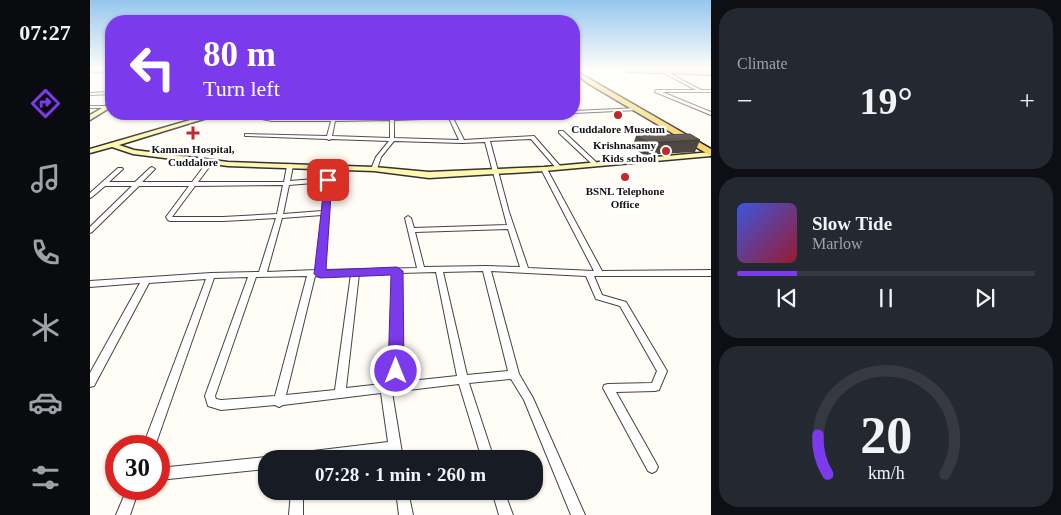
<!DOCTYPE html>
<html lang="en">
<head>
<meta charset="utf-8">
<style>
	body { margin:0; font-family:"Times New Roman",serif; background:#242831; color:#f1f3f6; height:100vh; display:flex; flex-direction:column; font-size:19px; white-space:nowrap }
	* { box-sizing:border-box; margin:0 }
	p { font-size:16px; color:#9ea1a6 }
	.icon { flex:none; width:28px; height:28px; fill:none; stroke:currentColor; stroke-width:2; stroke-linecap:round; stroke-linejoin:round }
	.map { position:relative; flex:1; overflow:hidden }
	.side { display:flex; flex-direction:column; gap:8px; padding:8px; background:#0d0f14; width:350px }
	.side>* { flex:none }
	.banner { position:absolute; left:15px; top:15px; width:475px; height:105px; border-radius:20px; box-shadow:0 1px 4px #0004; background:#7c3aed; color:#fff; overflow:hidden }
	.speed { position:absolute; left:15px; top:435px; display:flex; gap:10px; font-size:25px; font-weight:700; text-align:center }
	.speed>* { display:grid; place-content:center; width:65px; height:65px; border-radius:50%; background:#171b24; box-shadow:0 1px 4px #0004; line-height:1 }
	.speed .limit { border:8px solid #d22; background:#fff; color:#111 }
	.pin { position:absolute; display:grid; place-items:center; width:42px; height:42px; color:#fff; margin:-21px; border-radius:10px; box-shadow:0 2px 8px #0006 }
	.me { position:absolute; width:55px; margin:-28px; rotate:0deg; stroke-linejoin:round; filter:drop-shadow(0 0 4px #0008) }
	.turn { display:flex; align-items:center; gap:18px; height:105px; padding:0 15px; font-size:22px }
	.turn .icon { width:65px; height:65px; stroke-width:2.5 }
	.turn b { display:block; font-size:35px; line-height:42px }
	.big { font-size:38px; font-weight:600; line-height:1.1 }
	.side .tile { flex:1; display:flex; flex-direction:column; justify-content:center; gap:8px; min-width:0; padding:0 18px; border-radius:20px; background:#242831 }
	.side .dial { align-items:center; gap:0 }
	.dial svg { height:130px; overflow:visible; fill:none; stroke:#363941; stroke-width:7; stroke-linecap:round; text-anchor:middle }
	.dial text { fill:#f1f3f6; stroke:none }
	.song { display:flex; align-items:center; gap:15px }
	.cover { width:60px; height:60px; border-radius:8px; background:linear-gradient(135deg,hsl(230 70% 55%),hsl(350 70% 35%)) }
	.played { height:5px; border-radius:2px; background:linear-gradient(90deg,#7c3aed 20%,#363941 20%) }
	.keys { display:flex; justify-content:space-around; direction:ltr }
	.heat { display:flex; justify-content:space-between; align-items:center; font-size:28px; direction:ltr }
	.trip { position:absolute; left:168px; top:450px; width:285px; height:50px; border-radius:20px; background:#171b24; box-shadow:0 1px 4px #0004; font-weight:600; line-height:50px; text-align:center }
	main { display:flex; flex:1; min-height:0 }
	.tabs { display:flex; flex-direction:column; width:90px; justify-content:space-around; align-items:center; background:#090b0e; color:#9ea1a6 }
	.tabs .icon { width:35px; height:35px }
	.tabs .selected { color:#7c3aed }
	.tabs b { font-size:22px; color:#f1f3f6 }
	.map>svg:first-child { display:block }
</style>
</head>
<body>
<main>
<nav class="tabs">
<b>07:27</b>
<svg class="icon selected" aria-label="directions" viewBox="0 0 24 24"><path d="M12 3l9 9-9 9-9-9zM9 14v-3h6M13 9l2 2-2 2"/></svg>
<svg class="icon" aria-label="music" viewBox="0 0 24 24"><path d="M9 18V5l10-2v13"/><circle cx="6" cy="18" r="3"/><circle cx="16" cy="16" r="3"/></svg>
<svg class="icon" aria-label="phone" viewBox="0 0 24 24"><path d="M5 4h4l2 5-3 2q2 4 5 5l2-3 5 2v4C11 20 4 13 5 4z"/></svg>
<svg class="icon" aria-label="climate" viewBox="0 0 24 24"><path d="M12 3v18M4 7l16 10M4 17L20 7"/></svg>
<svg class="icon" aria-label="car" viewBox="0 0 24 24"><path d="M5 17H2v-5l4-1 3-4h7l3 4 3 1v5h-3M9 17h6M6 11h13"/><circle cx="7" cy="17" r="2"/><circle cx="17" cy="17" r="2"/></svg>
<svg class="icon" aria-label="filters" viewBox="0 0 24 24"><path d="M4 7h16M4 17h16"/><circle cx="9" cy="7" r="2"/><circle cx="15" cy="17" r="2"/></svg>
</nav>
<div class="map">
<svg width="621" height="515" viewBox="0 0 621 515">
	<rect width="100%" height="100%" fill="#fffdf5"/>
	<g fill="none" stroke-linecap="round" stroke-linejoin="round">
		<defs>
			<g id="street">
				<polygon points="573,70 611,90 621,90 621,92 572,92 621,112 621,115 565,92 566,90 606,90 572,72"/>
				<polygon points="21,92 21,94 0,95 0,93"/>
				<rect x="0" y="106" width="21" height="2"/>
				<polygon points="548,108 548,110 547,110 484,113 484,111"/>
				<path d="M 146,114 L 154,114 L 182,119 L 242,119 L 243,114 L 247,114 L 246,119 L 300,117 L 300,114 L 304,114 L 304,117 L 358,115 L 357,114 L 361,114 L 362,115 L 457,114 L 455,115 L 363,118 L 374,140 L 444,136 L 471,167 L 466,168 L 441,139 L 400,141 L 419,212 L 438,268 L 504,271 L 451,169 L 454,167 L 457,169 L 512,271 L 621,270 L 621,276 L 504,276 L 512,295 L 536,302 L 577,371 L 569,390 L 565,391 L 526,392 L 566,463 L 568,467 L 566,471 L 562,473 L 558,471 L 513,388 L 514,385 L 518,384 L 562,383 L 567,371 L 530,306 L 506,299 L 496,276 L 401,271 L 429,374 L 443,398 L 495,515 L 481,515 L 434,400 L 421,379 L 379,383 L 404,459 L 392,459 L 369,384 L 310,391 L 306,392 L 302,392 L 313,459 L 301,459 L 300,453 L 256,459 L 200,459 L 202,455 L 206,453 L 298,442 L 291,393 L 193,405 L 189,407 L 185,405 L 131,410 L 118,406 L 115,396 L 158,277 L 124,278 L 65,446 L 53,446 L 116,279 L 59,283 L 4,386 L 0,387 L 0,373 L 50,283 L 0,287 L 0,281 L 121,273 L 169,272 L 186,218 L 133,221 L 80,221 L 78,220 L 76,217 L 99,186 L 49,186 L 2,232 L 0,233 L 0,227 L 42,186 L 15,186 L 2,197 L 0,198 L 0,193 L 28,168 L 32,168 L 33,169 L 19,182 L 45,182 L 60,168 L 62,167 L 65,169 L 52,182 L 102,182 L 118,161 L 120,160 L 123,162 L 108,182 L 194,182 L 197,166 L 200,164 L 203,166 L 200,181 L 236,178 L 241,166 L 245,166 L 246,167 L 241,180 L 234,270 L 327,268 L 315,218 L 318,216 L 321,218 L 324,228 L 417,225 L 395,142 L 372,143 L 304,141 L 291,157 L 287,169 L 284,171 L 281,169 L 286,157 L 299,141 L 241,139 L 239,140 L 237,139 L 157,136 L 155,136 L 155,134 L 237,136 L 241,121 L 182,121 ZM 359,118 L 369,140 L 304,138 L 304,120 ZM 300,120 L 300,138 L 242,136 L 245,121 ZM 235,182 L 232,211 L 193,214 L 199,185 ZM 193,185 L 187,214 L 133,217 L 82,217 L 105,186 ZM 232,215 L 226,270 L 177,272 L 192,218 ZM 418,229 L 430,267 L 396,266 L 334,267 L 325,232 ZM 393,271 L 418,371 L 377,375 L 353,272 ZM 346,272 L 367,376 L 311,382 L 311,273 ZM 303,273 L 301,383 L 256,388 L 269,274 ZM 261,274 L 245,390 L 196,395 L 225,276 L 230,277 L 233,275 ZM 217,276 L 185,396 L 131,400 L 126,399 L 125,396 L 166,277 Z"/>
				<polygon points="469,131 473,131 506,162 506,164 502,164 469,133"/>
				<polygon points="176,457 180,459 176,459 176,469 69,480 69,468"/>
				<polygon points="37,489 49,489 40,515 26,515"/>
				<polygon points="201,491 213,491 213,515 199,515"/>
				<polygon points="306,491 318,491 323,515 309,515"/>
				<polygon points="402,491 414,491 423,515 409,515"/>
			</g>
			<g id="secondary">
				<polygon points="21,103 21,107 0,120 0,115"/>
				<polygon points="121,114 130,114 29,145 44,150 138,162 284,167 339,172 454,167 621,152 621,156 454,171 339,178 284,171 138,166 43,154 22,147 0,153 0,149"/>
			</g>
			<polygon id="primary" points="484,70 621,149 621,156 499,84 484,72"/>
			<g id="highway">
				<polygon points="0,70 21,70 21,73 0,72"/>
				<polygon points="534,70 621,71 621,75 537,72"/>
			</g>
		</defs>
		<use href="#street" stroke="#444" stroke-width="2"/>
		<use href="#secondary" stroke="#333" stroke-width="3"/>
		<use href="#primary" stroke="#222" stroke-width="3"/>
		<use href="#highway" stroke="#222" stroke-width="2"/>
		<use href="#street" fill="#fff" fill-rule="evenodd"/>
		<use href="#secondary" fill="#fff6b0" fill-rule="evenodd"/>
		<use href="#primary" fill="#f9d66b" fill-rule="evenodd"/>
		<use href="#highway" fill="#f5a25d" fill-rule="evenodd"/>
	</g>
	<polygon fill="#4d4742" points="546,136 610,140 605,152 554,155 542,147"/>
	<polygon fill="#5a524d" stroke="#3f3936" points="600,134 610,140 559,143 546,136"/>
	<linearGradient id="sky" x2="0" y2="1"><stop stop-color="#95c6ee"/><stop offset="0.49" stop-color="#fffefa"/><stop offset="1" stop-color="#fffefa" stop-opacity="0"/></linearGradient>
	<rect width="621" height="142" fill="url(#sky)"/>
	<polygon fill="#7c3aed" stroke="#51269a" points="235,179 242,180 236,270 307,267 313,271 314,371 311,375 306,377 300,375 298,371 301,275 230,278 224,274"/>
	<g fill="#c4262e" stroke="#fff" stroke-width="2">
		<circle cx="528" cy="115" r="5"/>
		<path d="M100.5 125.5h5v5h5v5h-5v5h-5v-5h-5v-5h5z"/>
		<circle cx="576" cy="151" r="5"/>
		<circle cx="535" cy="177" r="5"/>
	</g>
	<g text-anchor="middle" stroke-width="5" stroke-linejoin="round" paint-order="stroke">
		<g font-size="11" font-weight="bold" fill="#111" stroke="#fff">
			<text x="528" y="133">Cuddalore Museum</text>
			<text x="566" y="149" text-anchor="end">Krishnasamy<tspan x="566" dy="13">Kids school</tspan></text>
			<text x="103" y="153">Kannan Hospital,<tspan x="103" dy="13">Cuddalore</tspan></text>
			<text x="535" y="195">BSNL Telephone<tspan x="535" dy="13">Office</tspan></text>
		</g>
	</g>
</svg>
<div class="speed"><div class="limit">30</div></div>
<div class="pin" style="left:238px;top:180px;background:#d93025"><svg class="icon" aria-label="arrive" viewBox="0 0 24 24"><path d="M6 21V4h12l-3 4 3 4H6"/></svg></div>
<svg class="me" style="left:306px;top:371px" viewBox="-20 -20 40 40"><circle r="17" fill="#7c3aed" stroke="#fff" stroke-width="3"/><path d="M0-11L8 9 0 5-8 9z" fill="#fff"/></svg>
<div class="trip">07:28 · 1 min · 260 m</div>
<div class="banner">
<div class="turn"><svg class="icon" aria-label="left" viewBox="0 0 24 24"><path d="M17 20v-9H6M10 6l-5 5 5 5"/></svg><div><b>80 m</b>Turn left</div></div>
</div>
</div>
<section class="side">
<div class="tile"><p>Climate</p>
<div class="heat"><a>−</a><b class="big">19°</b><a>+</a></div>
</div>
<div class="tile">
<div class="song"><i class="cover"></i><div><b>Slow Tide</b><p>Marlow</p></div></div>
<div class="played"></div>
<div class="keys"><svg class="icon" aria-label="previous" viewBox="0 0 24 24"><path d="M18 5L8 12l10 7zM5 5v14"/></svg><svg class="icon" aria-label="pause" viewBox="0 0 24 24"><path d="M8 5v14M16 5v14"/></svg><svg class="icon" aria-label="next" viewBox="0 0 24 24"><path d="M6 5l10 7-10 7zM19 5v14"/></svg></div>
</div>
<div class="tile dial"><svg viewBox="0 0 100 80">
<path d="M14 69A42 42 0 1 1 86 69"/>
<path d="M14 69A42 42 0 0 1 8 45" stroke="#7c3aed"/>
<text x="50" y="56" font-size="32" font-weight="700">20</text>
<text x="50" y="72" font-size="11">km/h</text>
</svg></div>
</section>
</main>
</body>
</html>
